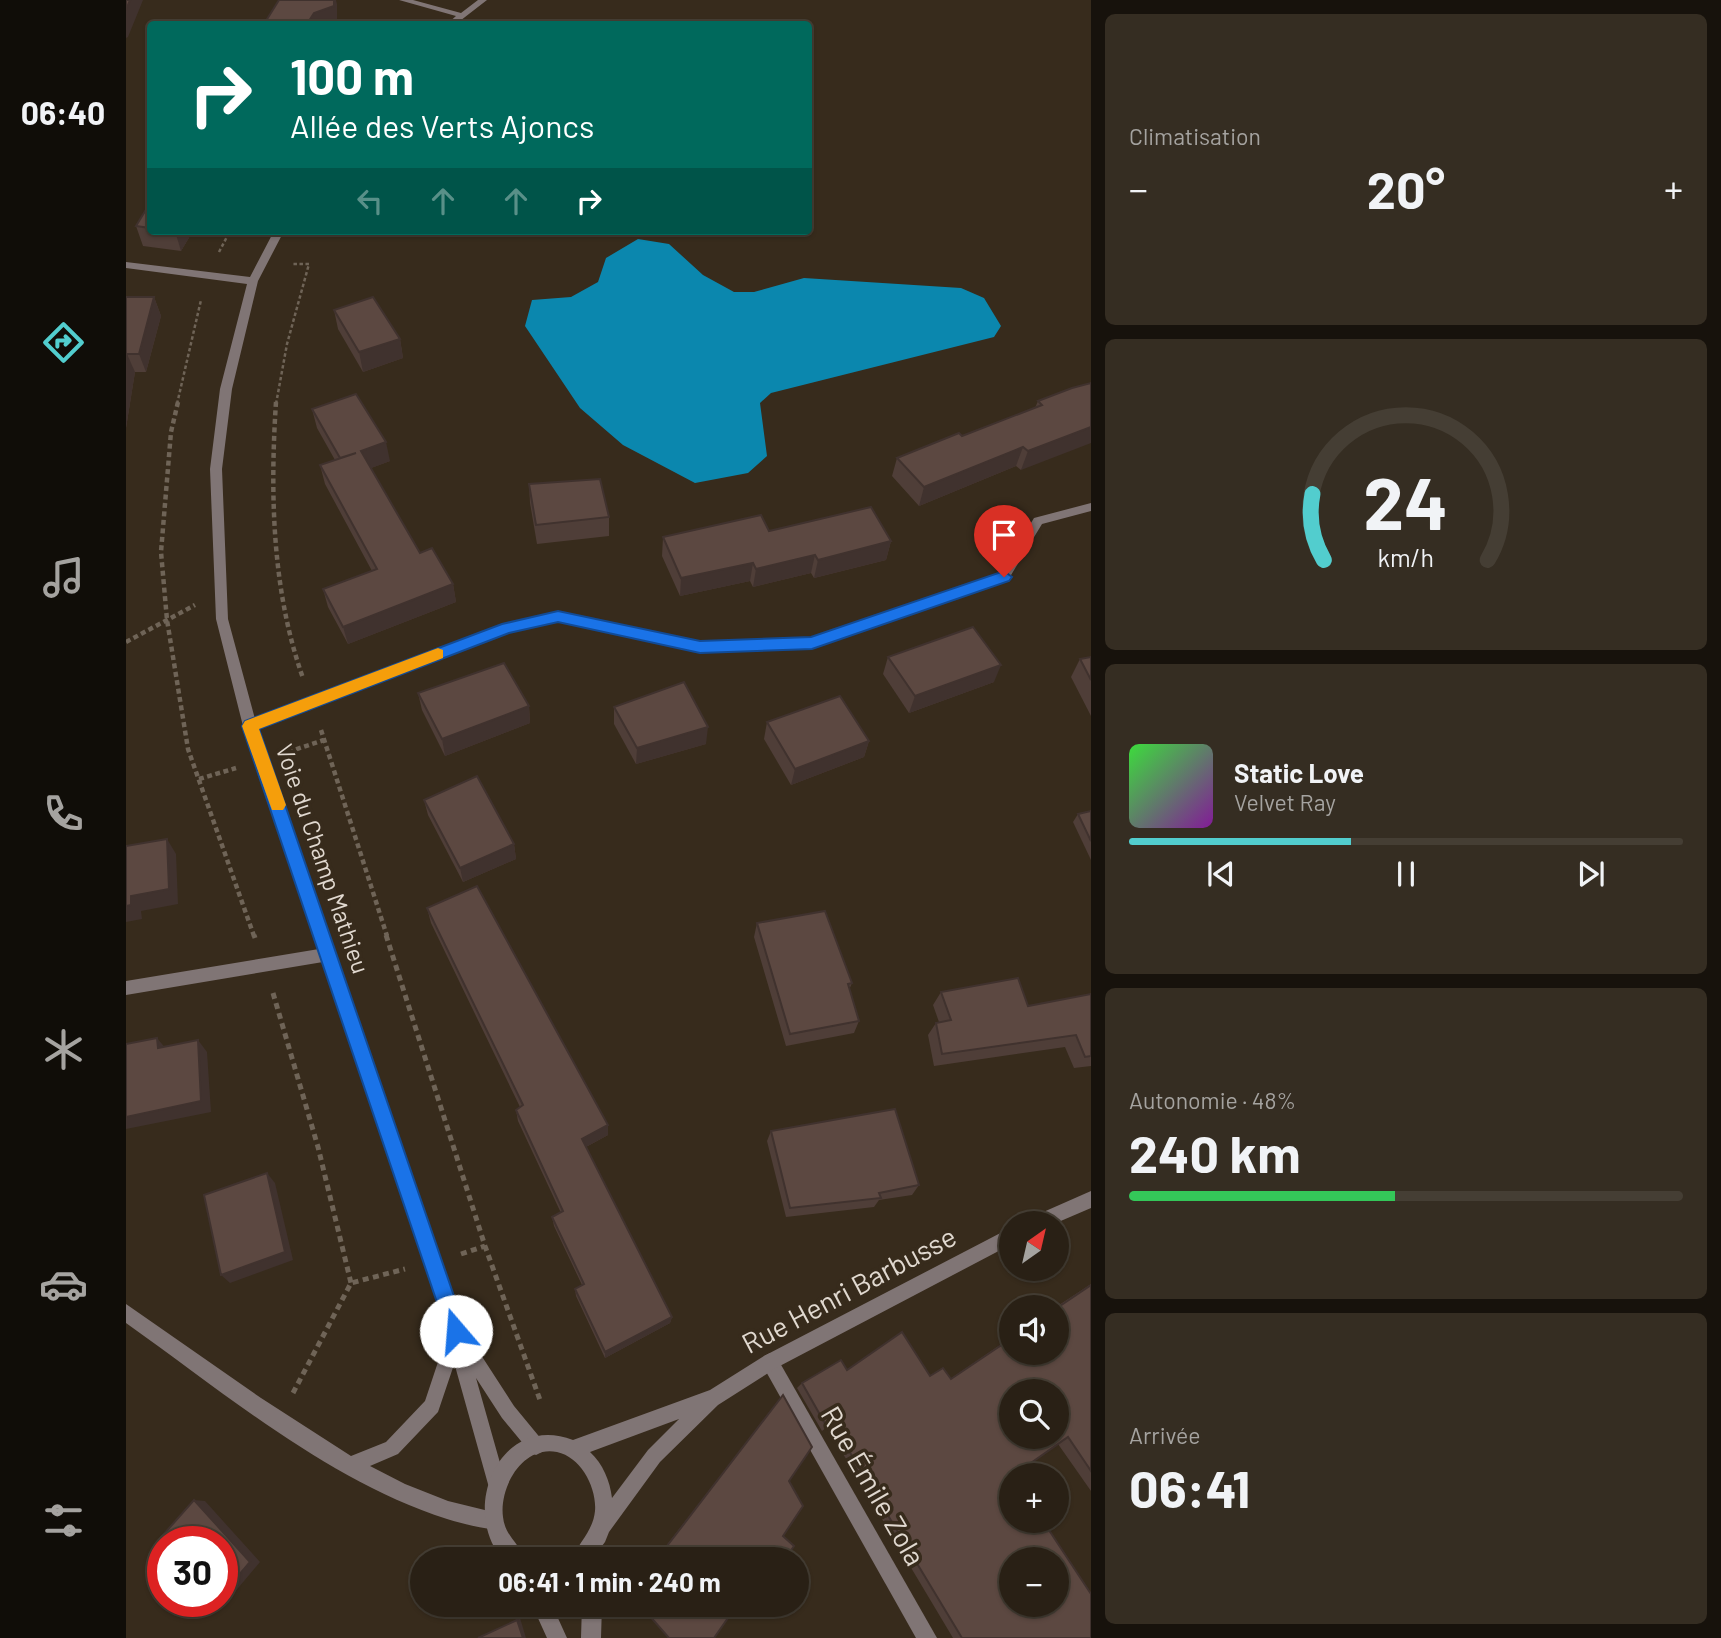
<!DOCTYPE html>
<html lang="fr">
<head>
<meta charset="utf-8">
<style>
	body { margin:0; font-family:Barlow,sans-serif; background:#352d22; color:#f1f3f6; height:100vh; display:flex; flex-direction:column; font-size:26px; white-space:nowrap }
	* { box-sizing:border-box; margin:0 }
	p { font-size:23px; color:#a5a3a0 }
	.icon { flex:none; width:38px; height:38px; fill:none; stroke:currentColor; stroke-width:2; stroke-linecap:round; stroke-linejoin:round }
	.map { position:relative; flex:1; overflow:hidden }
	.panel { display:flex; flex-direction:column; gap:14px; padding:14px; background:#17120c; width:630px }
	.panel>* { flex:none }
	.hud { position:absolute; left:21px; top:21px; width:665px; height:214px; border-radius:7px; box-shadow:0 2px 5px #0004,0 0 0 2px #453e34; background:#00695c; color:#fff; overflow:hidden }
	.needle { width:46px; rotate:34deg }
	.buttons { position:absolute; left:873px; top:1211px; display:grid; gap:14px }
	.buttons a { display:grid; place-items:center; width:70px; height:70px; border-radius:50%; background:#292015; box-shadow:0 2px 5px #0004,0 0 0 2px #453e34; font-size:35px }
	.speed { position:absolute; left:21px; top:1526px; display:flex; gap:14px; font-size:35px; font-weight:700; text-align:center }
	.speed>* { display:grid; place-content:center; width:91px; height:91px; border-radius:50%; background:#292015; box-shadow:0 2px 5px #0004,0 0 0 2px #453e34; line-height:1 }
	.speed .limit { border:10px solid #d22; background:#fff; color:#111 }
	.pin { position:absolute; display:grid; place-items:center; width:60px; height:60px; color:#fff; margin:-72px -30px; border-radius:50% 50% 50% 0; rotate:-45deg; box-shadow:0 0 7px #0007 }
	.pin .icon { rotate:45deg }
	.me { position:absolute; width:77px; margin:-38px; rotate:342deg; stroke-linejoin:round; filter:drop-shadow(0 0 5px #0008) }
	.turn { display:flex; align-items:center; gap:24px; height:147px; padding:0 28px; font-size:32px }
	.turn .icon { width:91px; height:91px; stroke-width:2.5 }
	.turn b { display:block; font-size:49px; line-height:60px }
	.lanes { display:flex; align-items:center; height:66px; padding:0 28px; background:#0003; justify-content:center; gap:35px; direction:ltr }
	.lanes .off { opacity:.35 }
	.big { font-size:52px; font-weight:700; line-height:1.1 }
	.panel .card { flex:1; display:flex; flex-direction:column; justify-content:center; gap:10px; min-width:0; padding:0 24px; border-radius:10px; background:#352d22 }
	.panel .dial { align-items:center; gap:0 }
	.dial svg { height:182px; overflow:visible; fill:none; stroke:#453e34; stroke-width:7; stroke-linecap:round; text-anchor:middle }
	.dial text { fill:#f1f3f6; stroke:none }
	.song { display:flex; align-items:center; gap:21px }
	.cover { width:84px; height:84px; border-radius:10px; background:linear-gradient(135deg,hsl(120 70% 55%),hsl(290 70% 35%)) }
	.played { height:7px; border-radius:4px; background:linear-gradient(90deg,#52cdce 40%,#453e34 40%) }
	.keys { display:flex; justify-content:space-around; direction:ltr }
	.heat { display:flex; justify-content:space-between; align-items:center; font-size:38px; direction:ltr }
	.charge { height:10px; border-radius:5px; background:linear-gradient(90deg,#34c759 48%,#453e34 0) }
	.trip { position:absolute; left:284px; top:1547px; width:399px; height:70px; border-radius:35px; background:#292015; box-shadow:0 2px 5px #0004,0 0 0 2px #453e34; font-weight:700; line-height:70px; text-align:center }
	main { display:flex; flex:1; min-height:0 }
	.tabs { display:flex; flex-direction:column; width:126px; justify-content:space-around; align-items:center; background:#100d08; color:#a5a3a0 }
	.tabs .icon { width:49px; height:49px }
	.tabs .current { color:#52cdce }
	.tabs b { font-size:32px; color:#f1f3f6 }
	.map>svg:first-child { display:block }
</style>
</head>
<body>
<main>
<nav class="tabs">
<b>06:40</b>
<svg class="icon current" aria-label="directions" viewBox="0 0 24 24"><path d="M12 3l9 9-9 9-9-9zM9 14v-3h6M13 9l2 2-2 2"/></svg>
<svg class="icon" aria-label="music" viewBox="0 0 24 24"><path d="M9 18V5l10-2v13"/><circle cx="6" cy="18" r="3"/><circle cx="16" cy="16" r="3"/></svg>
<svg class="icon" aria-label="phone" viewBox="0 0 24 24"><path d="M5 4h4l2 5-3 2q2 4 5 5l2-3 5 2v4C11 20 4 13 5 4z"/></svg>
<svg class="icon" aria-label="climate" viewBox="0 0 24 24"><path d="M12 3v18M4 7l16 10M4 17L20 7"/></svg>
<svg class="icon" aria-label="car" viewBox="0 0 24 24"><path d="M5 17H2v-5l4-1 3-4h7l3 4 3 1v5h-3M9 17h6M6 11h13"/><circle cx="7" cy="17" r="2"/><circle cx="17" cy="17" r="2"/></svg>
<svg class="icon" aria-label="filters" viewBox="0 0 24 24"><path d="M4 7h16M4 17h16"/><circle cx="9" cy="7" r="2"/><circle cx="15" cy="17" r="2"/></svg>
</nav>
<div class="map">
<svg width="965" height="1638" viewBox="0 0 965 1638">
	<rect width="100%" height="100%" fill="#372b1c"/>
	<polygon fill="#0b87ae" points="512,239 543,244 577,275 608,292 628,292 678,278 835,288 858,298 875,326 868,337 645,393 634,403 641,456 622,473 569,483 497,445 454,408 399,326 406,300 445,297 472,282 480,258"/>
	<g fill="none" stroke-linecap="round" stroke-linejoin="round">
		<g stroke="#6f6457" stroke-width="2.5" stroke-dasharray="3.5 2.5" stroke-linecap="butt">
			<polyline points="93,252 104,231"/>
			<polyline points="51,404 75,300"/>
			<polyline points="150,404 161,344 183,264 166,264"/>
		</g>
		<g stroke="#6f6457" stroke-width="4.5" stroke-dasharray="5 3.5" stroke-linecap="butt">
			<polyline points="52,402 45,432 35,552 41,620 62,749 128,936"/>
			<path d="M 150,402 C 144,494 146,591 177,678"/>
			<polyline points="0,642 69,605"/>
			<polyline points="195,730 261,936"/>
			<polyline points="162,752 198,740"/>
			<polyline points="73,779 110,768"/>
		</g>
		<g stroke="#6f6457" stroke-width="5" stroke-dasharray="6 4.5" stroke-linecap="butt">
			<polyline points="128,935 129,938"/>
			<polyline points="260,935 359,1246 414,1400"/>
			<polyline points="147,993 192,1147 225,1283"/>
			<polyline points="335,1254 359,1246"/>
			<polyline points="167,1393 225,1283 279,1269"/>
		</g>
		<path fill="#807575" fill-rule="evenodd" d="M 0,1304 L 135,1398 L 225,1456 L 260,1442 L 299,1401 L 324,1326 L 330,1323 L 336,1326 L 339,1332 L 312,1412 L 272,1454 L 244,1466 L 279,1484 L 322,1501 L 375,1514 L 377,1521 L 375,1528 L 368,1530 C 353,1527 336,1524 321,1519 C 204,1482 100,1394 0,1323 Z"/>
		<g fill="#807575" fill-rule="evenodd">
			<polygon points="273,0 287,0 335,13 352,0 361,0 330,24 321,24 330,16"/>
			<polygon points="148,231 158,231 132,281 106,389 96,469 102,619 129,719 377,625 432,612 574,642 686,638 874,574 908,518 965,503 965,511 916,524 882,580 686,648 574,652 432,622 383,633 132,729 316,1262 338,1335 344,1338 388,1406 416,1440 419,1446 416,1452 410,1455 404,1452 376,1418 350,1378 380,1484 378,1491 371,1493 364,1491 362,1484 300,1262 197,962 0,995 0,981 193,949 117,726 90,619 84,469 94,389 121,284 0,268 0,262 124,277"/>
			<polygon points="644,1353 650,1356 811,1638 790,1638 638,1368 635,1362 638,1356"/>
		</g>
		<g fill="#807575" fill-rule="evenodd">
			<polygon points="965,1191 965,1208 930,1223 904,1223 906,1217"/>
			<path d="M 886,1227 L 886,1244 L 650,1368 L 592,1405 L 534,1462 L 483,1532 L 479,1542 L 466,1559 L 446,1559 C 453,1542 467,1531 469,1511 C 471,1488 455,1457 431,1452 C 396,1445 373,1488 377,1517 C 379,1536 393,1543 399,1559 L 376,1559 C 333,1506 376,1412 447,1440 L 584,1390 L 638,1356 ZM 553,1419 L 522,1450 L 486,1498 C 484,1481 477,1464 464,1452 Z"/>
			<polygon points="406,1605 426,1605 441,1638 421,1638"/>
			<polygon points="456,1605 476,1605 475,1638 455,1638"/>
		</g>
	</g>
	<g fill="#4f3e38">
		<polygon points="24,203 24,231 67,231 55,251 17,246 10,226"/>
		<polygon points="0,297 28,297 35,316 20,372 9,372 0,428"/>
		<polygon points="208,310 274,339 277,358 237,372 212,329"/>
		<polygon points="946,388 895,470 890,466 793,506 766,476 771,458 836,436 909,408 912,401"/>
		<polygon points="186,409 264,461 245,468 294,553 327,584 330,602 222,644 202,607 197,589 246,571 199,484 194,465 209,460 191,428"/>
		<polygon points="403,484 483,517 483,536 411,544 404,503"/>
		<polygon points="643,531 765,541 760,560 688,578 685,573 627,587 624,581 554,596 536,556 537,537"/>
		<polygon points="762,657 868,682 783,713 757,674"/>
		<polygon points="965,657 965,716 945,677 954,659"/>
		<polygon points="292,693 403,706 404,723 319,756 296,710"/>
		<polygon points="488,707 580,744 510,764 488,724"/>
		<polygon points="641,722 743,741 738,757 665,785 638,739"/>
		<polygon points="298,800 388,844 390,859 337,882 302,815"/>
		<polygon points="965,811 965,860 947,822 952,814"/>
		<polygon points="301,908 482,1135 460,1147 546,1317 544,1323 479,1358 450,1296 449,1289 456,1285 428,1226 426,1217 435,1213 392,1121 390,1110 394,1107 305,923"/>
		<polygon points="631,923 726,983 723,990 733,1021 728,1033 660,1046 628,937"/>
		<polygon points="815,992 902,1006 965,994 965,1066 948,1068 939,1047 808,1066 802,1035 810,1023 813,1022 807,1005"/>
		<polygon points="645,1131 793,1185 786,1195 753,1200 748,1207 660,1217 641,1141"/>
		<polygon points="965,1284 965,1491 932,1444 888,1475 965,1638 827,1638 701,1427 696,1431 671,1388 676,1383 721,1370 824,1379 886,1337 886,1353 930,1307"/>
		<polygon points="657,1395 663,1481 657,1536 659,1559 530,1559"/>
	</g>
	<g fill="#40322e">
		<polygon points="4,0 17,0 2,37 0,38 0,10"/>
		<polygon points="208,0 210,0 211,4 211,23 208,24 181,24 188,13"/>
		<polygon points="49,231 67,231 55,251"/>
		<polygon points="28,297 35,316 20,372 13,354"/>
		<polygon points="274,339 277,358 237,372 233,352"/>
		<polygon points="1,354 9,372 0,428 0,363"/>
		<polygon points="965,427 965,443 895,470 902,451"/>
		<polygon points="260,442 264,461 240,470 235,451"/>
		<polygon points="897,447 890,466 793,506 798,487"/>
		<polygon points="765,541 760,560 688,578 692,560"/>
		<polygon points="689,555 685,573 627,587 630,569"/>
		<polygon points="627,563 624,581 554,596 555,578"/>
		<polygon points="327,584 330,602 222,644 217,627"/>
		<polygon points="875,665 868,682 783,713 789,696"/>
		<polygon points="403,706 404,723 319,756 316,739"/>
		<polygon points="582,727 580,744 510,764 511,748"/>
		<polygon points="743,741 738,757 665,785 669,769"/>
		<polygon points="41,839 50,854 52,904 15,911 16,919 0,922 0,906"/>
		<polygon points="388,844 390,859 337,882 334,868"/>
		<polygon points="31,1038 41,1050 32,1048"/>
		<polygon points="72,1040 81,1052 85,1112 0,1129 0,1117"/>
		<polygon points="482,1125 482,1135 456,1149 456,1139"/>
		<polygon points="141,1173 149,1183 167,1260 104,1283 95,1275"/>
		<polygon points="546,1317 544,1323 479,1358 479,1352"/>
		<polygon points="68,1500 79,1501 134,1562 97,1606 86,1607 91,1601 96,1601 96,1595"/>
		<polygon points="394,1618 400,1638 397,1638 391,1620"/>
	</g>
	<g fill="#5c4841" stroke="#40322e" stroke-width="2" fill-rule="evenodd">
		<polygon points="0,0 4,0 0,10"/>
		<polygon points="153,0 208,0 208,6 188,13 181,24 138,24"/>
		<polygon points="24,203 24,228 10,226"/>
		<polygon points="0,297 28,297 13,354 1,354 0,363"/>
		<polygon points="247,297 274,339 233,352 208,310"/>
		<polygon points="965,383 965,427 902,451 897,447 798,487 771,458 833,433 836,436 916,405 912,401 946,388"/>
		<polygon points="230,394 260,442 235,451 294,553 306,548 327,584 217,627 197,589 251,569 194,465 230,453 214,458 186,409"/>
		<polygon points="474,479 483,517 410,525 403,484"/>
		<polygon points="745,507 765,541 692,560 689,555 630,569 627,563 555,578 537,537 635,515 643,531"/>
		<polygon points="847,627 875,665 789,696 762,657"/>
		<polygon points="965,657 965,680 954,659"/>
		<polygon points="378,663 403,706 316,739 292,693"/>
		<polygon points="558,682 582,727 511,748 488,707"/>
		<polygon points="714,696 743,741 669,769 641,722"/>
		<polygon points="351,776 388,844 334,868 298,800"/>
		<polygon points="965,811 965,841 952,814"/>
		<polygon points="41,839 43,889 5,896 5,905 0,906 0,846"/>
		<polygon points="351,886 482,1125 456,1139 546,1317 479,1352 449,1289 458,1284 426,1217 437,1211 390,1110 397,1105 301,908"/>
		<polygon points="699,911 726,983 722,984 733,1021 664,1034 631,923"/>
		<polygon points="892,978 902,1006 965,994 965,1056 959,1057 950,1035 816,1054 810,1023 825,1020 815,992"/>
		<polygon points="31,1038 32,1048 72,1040 75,1101 0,1117 0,1044"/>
		<polygon points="769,1109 793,1185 753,1193 755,1198 664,1208 645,1131"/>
		<polygon points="141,1173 159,1252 95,1275 78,1195"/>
		<path d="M 965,1285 L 965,1471 L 942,1437 L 888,1475 L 886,1475 L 886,1521 L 917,1521 L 965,1594 L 965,1638 L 836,1638 L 705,1421 L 701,1427 L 676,1383 L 715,1360 L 721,1370 L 776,1332 L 804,1376 L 817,1368 L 825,1379 L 886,1338 L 886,1353 L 931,1353 L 931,1308 ZM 886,1391 L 931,1391 L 931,1437 L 886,1437 ZM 886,1559 L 931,1559 L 931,1605 L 886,1605 Z"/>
		<polygon points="657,1395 686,1447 663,1481 677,1506 657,1536 668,1546 659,1559 531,1559"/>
		<polygon points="68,1500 124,1562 96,1595 96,1542 37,1542 37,1550 30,1543"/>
		<polygon points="81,1601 91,1601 86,1607"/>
		<polygon points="514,1605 611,1605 588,1638 543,1638"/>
		<polygon points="391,1620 397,1638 352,1638"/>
	</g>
	<polygon fill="#1a73e8" stroke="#114b97" stroke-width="2" points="878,571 886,577 883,581 686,649 574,653 432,622 383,633 133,729 340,1331 337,1338 330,1341 323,1338 116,726 119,721 376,624 432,611 574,641 685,637"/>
	<polygon fill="#f59e0b" points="312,648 317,650 317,658 133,729 160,805 157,810 146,810 116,726 119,721"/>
	<g text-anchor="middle" stroke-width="7" stroke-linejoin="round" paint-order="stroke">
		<g font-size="24" fill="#e1d9d0" stroke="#372b1c">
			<text transform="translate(196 859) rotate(71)" y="8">Voie du Champ Mathieu</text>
		</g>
		<g font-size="28" fill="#e1d9d0" stroke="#372b1c">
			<text transform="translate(723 1290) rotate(-28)" y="10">Rue Henri Barbusse</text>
			<text transform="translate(747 1486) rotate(60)" y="10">Rue Émile Zola</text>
		</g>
	</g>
</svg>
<div class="buttons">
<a><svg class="needle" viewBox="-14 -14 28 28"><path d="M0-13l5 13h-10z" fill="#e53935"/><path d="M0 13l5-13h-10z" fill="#a5a3a0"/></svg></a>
<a><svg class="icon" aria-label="sound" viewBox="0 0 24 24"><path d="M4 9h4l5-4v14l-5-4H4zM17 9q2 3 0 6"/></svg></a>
<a><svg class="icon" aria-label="search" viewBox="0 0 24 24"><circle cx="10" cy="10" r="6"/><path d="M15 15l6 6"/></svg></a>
<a>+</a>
<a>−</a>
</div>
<div class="speed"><div class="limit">30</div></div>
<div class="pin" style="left:878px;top:577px;background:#d93025"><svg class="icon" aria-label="arrive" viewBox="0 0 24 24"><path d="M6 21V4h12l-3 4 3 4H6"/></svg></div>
<svg class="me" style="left:330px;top:1331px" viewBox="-20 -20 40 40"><circle r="19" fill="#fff"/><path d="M0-13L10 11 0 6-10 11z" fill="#1a73e8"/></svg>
<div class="trip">06:41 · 1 min · 240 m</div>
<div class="hud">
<div class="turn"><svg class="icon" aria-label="right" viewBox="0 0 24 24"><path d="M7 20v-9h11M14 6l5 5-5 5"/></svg><div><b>100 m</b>Allée des Verts Ajoncs</div></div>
<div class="lanes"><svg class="icon off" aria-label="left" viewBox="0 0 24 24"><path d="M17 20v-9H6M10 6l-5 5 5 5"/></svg><svg class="icon off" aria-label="ahead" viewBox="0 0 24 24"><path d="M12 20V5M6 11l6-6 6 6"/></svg><svg class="icon off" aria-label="ahead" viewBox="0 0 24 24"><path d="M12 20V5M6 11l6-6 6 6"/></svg><svg class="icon" aria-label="right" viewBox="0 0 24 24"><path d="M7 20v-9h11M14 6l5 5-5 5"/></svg></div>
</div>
</div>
<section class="panel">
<div class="card"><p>Climatisation</p>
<div class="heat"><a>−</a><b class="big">20°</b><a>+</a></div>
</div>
<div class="card dial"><svg viewBox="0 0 100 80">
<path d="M14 69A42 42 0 1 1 86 69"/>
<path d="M14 69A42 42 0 0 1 9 40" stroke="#52cdce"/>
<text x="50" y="56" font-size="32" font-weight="700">24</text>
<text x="50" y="72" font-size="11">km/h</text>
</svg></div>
<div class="card">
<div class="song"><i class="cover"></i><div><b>Static Love</b><p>Velvet Ray</p></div></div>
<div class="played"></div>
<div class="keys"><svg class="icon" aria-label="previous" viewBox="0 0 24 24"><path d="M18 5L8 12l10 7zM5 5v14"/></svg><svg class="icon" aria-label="pause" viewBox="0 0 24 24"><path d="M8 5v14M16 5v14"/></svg><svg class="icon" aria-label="next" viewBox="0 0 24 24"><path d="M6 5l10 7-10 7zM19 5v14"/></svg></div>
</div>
<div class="card"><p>Autonomie · 48%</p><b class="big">240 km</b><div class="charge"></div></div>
<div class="card"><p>Arrivée</p><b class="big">06:41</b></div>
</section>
</main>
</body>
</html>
